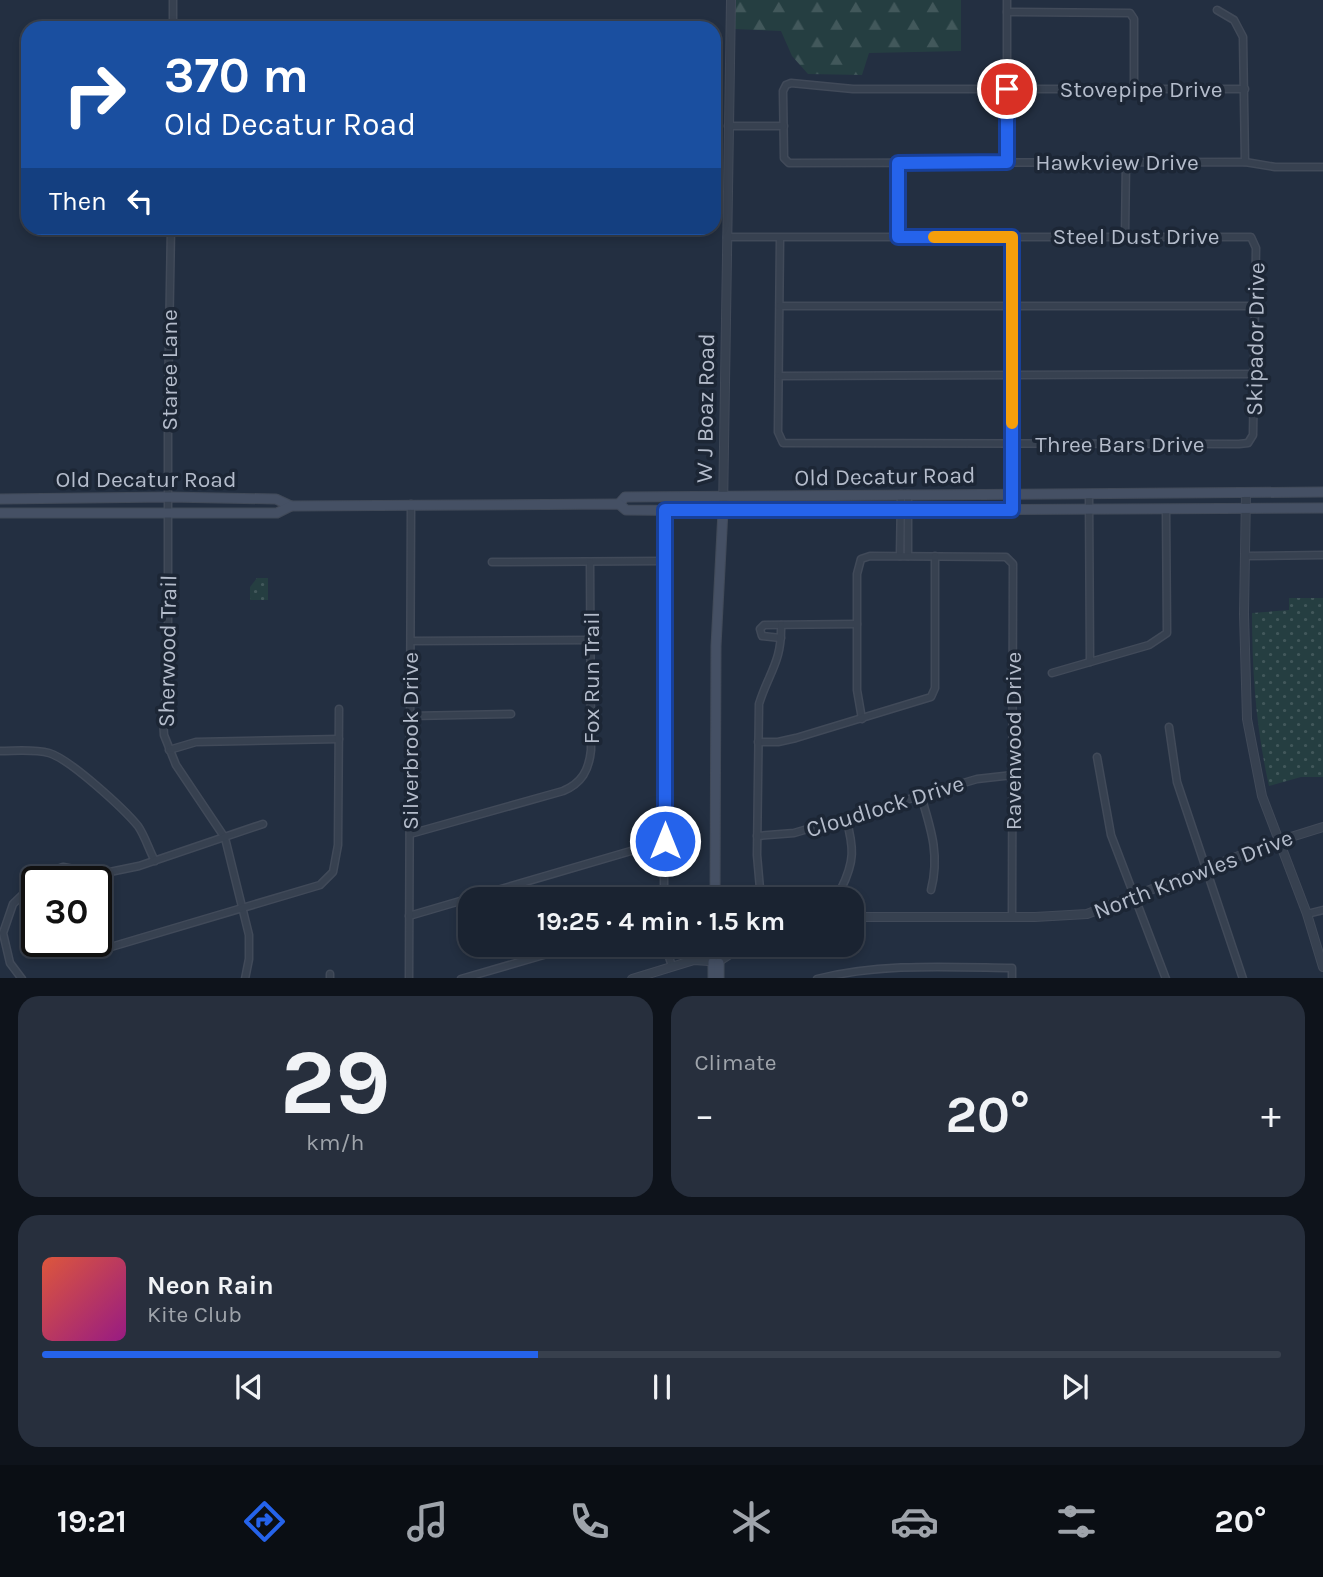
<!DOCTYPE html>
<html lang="en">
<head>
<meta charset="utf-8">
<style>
	body { margin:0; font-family:Karla,sans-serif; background:#272f3d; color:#f1f3f6; height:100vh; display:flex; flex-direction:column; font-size:26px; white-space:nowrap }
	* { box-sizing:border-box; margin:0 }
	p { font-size:23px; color:#9fa4ab }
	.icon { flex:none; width:38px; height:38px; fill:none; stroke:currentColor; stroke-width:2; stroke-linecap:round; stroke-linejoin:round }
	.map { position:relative; height:978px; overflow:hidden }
	.side { display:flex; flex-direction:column; gap:18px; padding:18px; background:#0e131b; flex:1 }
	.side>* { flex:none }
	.guide { position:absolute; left:21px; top:21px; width:700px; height:214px; border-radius:21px; box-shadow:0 4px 10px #0003,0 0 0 2px #38404d; background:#1a4fa0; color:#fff; overflow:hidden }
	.speed { position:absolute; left:21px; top:866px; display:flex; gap:14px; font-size:35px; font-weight:700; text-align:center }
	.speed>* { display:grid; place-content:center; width:91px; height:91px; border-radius:50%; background:#1a2331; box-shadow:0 4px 10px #0003,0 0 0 2px #38404d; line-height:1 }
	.speed .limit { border:4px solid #111; border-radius:10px; background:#fff; color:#111 }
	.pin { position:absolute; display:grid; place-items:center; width:60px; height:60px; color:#fff; margin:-30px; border:4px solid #fff; border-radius:50%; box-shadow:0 2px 7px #0007 }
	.me { position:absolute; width:77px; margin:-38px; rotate:0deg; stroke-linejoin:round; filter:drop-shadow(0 0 5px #0008) }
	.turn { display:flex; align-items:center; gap:24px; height:147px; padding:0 28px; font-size:32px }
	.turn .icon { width:91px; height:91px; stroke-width:2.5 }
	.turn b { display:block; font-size:49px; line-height:60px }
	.then { display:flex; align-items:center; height:66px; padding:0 28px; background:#0003; gap:14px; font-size:26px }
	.big { font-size:52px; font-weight:700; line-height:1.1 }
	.side .widget { flex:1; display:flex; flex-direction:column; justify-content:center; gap:10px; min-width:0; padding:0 24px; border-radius:21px; background:#272f3d }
	.side .dial { align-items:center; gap:0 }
	.dial b { font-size:91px; line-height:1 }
	.song { display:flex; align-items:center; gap:21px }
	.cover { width:84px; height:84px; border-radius:10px; background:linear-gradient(135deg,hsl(10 70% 55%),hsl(310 70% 35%)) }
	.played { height:7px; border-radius:4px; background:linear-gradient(90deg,#2563eb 40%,#38404d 40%) }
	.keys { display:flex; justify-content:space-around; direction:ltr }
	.heat { display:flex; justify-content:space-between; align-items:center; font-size:38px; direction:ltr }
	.side .tiles { flex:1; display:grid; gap:18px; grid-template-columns:1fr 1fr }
	.widget:last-child { grid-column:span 2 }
	.trip { position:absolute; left:458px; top:887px; width:406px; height:70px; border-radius:21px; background:#1a2331; box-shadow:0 4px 10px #0003,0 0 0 2px #38404d; font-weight:700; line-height:70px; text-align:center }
	.tabs { display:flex; height:112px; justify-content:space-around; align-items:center; background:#0a0e14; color:#9fa4ab }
	.tabs .icon { width:49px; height:49px }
	.tabs .on { color:#2563eb }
	.tabs b { font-size:32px; color:#f1f3f6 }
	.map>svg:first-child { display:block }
</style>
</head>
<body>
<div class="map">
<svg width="1323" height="979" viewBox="0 0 1323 979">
	<defs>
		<pattern id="forest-firs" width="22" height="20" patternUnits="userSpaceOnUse" patternTransform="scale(1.75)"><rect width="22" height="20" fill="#253e41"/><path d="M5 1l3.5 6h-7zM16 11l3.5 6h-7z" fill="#42585b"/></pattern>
		<pattern id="park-dots" width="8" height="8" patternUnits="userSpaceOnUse" patternTransform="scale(1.75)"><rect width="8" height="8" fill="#253e41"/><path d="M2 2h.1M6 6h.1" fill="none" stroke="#42585b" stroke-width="1.8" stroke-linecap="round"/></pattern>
	</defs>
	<rect width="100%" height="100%" fill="#232f41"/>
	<polygon fill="url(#forest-firs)" points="734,0 961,0 961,51 869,53 862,75 808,74 792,56 781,31 733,29"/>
	<g fill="url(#park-dots)">
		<polygon points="257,578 268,578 268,600 250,600 250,587"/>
		<path d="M 1289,598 L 1323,598 L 1323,777 L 1301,777 L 1269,786 C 1256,728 1252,672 1252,613 L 1289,610 Z"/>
	</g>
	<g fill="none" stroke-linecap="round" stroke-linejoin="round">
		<defs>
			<g id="minor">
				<polyline points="1217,10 1234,20 1243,37 1245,162"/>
				<polyline points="1007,12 1130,13 1134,19 1134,89"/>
				<polyline points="173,28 173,0"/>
				<polyline points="1245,89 853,89 791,83 786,85 783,91 784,158 789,163 1245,162 1275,167 1323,167"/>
				<polyline points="728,126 784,126"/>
				<polyline points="1007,162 1007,0"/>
				<polyline points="171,228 168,401 168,680 163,719 164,735 176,765 225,838 249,935 249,959 245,979"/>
				<polyline points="1125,236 1126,162"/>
				<polyline points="727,237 1251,237 1256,248 1253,435 1248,443 1239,444 783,443 778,432 780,238"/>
				<polyline points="898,237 898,163"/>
				<polyline points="1012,237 1012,510"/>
				<polyline points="780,306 1256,306"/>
				<polyline points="779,376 1255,374"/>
				<polyline points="908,494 908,556"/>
				<polyline points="1089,494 1090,662"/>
				<polyline points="900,556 901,494"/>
				<polyline points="1245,556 1323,555"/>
				<polyline points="492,562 665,561"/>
				<polyline points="781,638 762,636 760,629 764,625 857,624"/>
				<polyline points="411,641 591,640"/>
				<polyline points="1052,673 1149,645 1167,633 1166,509"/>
				<polyline points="410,716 511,714"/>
				<polyline points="862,719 857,690 857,574 861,559 870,556 1006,557 1013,564 1012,917"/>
				<polyline points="1169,727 1177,782 1243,979"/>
				<polyline points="758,742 778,742 796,738 931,697 935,688 935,556"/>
				<polyline points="169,750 196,742 339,739"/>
				<path d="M 0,751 C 16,751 34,749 49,753 C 70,759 124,809 138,826 C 145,836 149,850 155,861"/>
				<polyline points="1097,757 1111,835 1166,979"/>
				<path d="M 921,796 C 931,829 940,855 931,890"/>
				<path d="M 410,834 L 563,791 C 582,783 589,770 591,750 L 590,562"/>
				<polyline points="757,836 794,833 977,779 1013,775"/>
				<path d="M 841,889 C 855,861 854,848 846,818"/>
				<polyline points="664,900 665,510"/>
				<path d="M 761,900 L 757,855 L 759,704 C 769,672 782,662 781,625"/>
				<polyline points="1307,914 1323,910"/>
				<polyline points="409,916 665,841"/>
				<polyline points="665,945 672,966"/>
				<polyline points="94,952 320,885 333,872 338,845 339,709"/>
				<polyline points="330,974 330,979"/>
				<polyline points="22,979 10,963 3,933 13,904 44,874 63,867 100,874 139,866 263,824"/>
				<polyline points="409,979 411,504"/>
				<polyline points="461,979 578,945"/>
				<path d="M 817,979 C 881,963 946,967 1012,968 L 1012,979"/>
			</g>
			<g id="tertiary">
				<polyline points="1246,493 1244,614 1247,719 1262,796 1307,914 1323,967"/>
				<polyline points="723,511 731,0"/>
				<polyline points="852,917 1035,917 1087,914 1278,841 1323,827"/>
				<polyline points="710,945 706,955 709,961 716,963 744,945"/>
				<polyline points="723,945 738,947"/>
				<polyline points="632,979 694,960 709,961"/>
			</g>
			<g id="secondary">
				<polyline points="0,499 169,497 276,499 291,506"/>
				<polyline points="619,504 625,497 1323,492"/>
				<polyline points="0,513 277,513 291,506 619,504 626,510 723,511 1323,508"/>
				<polyline points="715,900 716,646 723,511"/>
				<polyline points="713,962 713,979"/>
				<polyline points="719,979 719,963"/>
			</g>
		</defs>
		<use href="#minor" stroke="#414a59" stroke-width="9"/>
		<use href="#tertiary" stroke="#414a59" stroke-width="10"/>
		<use href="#secondary" stroke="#414a59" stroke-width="11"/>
		<use href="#minor" stroke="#374150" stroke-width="6"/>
		<use href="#tertiary" stroke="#374150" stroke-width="8"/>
		<use href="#secondary" stroke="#455064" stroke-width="9"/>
	</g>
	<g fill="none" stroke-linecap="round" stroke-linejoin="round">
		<defs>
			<polyline id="route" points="665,841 665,510 1012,510 1012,237 898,237 898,163 1007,162 1007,89"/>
		</defs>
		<use href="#route" stroke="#184099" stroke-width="18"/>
		<use href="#route" stroke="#2563eb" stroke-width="12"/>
		<polyline stroke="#f59e0b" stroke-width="12" points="934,237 1012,237 1012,423"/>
	</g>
	<g text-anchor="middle" stroke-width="7" stroke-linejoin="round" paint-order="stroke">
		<g font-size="23" fill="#b4bccb" stroke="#1c2635">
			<text x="1141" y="97">Stovepipe Drive</text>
			<text x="1117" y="170">Hawkview Drive</text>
			<text x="1136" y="244">Steel Dust Drive</text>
			<text transform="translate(1255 339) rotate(-89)" y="8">Skipador Drive</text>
			<text transform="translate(169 370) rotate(-90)" y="8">Staree Lane</text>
			<text transform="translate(705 408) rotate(-89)" y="8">W J Boaz Road</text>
			<text x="1120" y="452">Three Bars Drive</text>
			<text transform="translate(885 476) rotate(-1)" y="8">Old Decatur Road</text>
			<text x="146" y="487">Old Decatur Road</text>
			<text transform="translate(167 651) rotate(-89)" y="8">Sherwood Trail</text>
			<text transform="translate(591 678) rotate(-90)" y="8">Fox Run Trail</text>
			<text transform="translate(410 741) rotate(-90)" y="8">Silverbrook Drive</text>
			<text transform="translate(1013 741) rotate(-90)" y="8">Ravenwood Drive</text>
			<text transform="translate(885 806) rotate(-17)" y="8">Cloudlock Drive</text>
			<text transform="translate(1193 874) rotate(-21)" y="8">North Knowles Drive</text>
		</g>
	</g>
</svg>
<div class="speed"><div class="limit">30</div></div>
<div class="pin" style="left:1007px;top:89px;background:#d93025"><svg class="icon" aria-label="arrive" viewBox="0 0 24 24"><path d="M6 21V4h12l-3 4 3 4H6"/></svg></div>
<svg class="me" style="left:665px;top:841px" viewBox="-20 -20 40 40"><circle r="17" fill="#2563eb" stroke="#fff" stroke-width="3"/><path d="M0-11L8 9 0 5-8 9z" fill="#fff"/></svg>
<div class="trip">19:25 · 4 min · 1.5 km</div>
<div class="guide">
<div class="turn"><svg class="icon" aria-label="right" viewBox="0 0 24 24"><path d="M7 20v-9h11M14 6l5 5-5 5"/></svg><div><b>370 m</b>Old Decatur Road</div></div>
<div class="then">Then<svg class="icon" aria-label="left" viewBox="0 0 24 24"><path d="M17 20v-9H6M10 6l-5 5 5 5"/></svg></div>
</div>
</div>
<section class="side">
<div class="tiles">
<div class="widget dial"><b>29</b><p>km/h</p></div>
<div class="widget"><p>Climate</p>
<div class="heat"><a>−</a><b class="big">20°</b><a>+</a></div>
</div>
<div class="widget">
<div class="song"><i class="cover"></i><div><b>Neon Rain</b><p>Kite Club</p></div></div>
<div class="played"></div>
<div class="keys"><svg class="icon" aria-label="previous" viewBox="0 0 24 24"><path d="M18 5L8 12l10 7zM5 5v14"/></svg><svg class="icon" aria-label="pause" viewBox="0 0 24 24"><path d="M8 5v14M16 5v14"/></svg><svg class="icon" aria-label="next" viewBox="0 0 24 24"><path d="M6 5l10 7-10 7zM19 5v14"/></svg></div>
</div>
</div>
</section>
<nav class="tabs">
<b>19:21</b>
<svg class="icon on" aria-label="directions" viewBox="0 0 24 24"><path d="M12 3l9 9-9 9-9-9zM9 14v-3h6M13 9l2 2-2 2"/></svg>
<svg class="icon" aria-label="music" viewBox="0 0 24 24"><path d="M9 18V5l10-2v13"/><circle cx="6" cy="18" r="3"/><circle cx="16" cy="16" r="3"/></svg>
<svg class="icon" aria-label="phone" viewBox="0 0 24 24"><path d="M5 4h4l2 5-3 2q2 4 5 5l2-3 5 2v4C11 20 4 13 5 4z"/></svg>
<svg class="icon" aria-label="climate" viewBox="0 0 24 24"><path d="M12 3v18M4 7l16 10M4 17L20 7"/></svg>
<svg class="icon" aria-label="car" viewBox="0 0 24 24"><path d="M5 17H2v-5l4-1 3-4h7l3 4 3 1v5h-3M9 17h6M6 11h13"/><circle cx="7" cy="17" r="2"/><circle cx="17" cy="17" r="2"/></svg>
<svg class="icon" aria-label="filters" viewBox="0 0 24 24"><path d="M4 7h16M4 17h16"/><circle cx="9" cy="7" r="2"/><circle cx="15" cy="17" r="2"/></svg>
<b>20°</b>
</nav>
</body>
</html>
